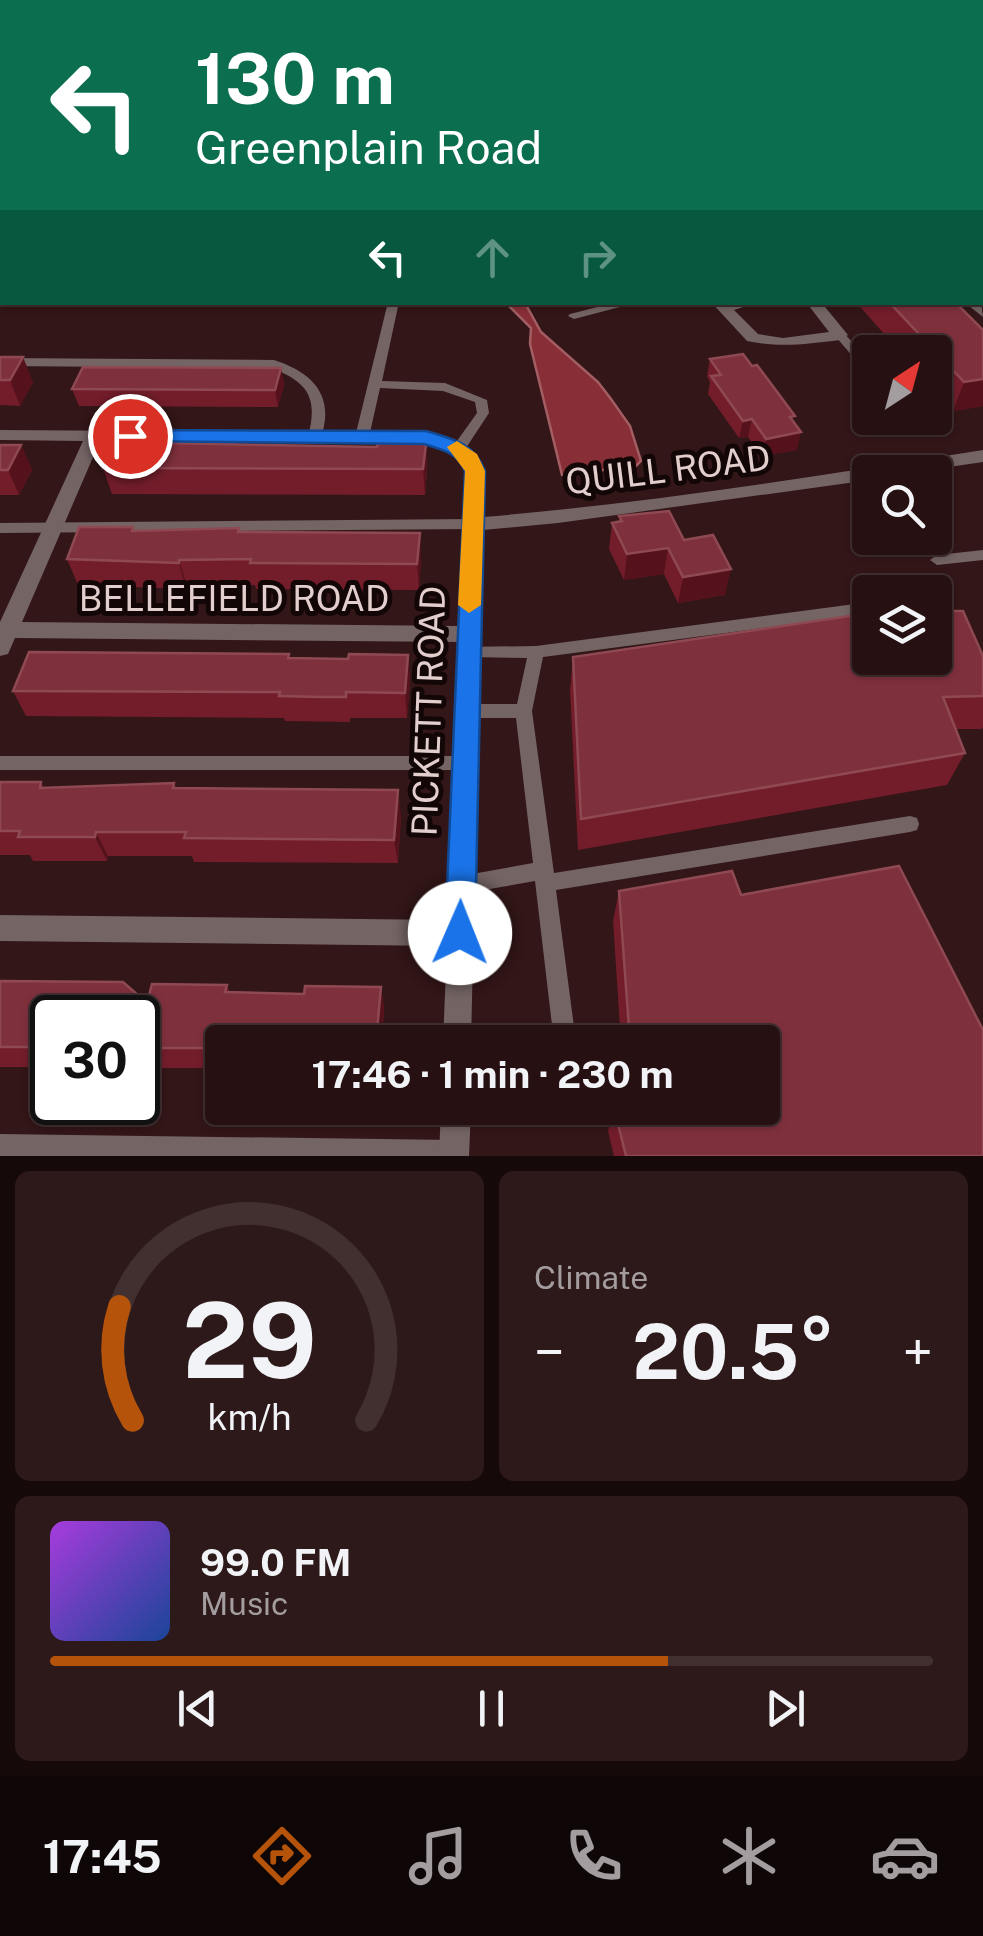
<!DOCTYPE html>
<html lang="en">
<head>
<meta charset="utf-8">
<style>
	body { margin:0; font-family:"Public Sans",sans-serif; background:#2e191a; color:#f1f3f6; height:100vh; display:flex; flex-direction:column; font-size:38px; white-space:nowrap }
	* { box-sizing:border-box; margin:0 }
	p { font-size:32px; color:#a49d9f }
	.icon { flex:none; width:55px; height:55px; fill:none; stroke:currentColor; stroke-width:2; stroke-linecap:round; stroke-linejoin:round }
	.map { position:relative; height:1156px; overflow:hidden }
	.details { display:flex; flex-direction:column; gap:15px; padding:15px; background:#150909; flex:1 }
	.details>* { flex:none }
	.hud { position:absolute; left:0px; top:0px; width:985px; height:305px; box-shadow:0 2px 8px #0004,0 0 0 2px #423031; background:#0b6e4f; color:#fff; overflow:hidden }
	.needle { width:65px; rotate:36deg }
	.controls { position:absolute; left:852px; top:335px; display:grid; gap:20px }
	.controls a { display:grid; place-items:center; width:100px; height:100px; border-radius:10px; background:#261011; box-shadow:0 2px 8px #0004,0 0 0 2px #423031; font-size:50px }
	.speed { position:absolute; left:30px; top:995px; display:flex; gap:20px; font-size:50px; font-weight:700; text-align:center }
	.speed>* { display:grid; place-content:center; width:130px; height:130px; border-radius:50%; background:#261011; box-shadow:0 2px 8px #0004,0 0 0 2px #423031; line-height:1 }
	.speed .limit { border:5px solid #111; border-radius:15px; background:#fff; color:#111 }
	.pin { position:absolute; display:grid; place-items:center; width:85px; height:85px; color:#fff; margin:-42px; border:5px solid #fff; border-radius:50%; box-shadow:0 2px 10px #0007 }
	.me { position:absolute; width:110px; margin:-55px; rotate:1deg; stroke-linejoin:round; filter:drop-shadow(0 0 8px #0008) }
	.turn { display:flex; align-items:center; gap:35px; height:210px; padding:0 30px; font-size:45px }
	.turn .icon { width:130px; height:130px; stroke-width:2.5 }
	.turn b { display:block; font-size:70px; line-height:85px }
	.lanes { display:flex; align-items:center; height:95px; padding:0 30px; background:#0003; justify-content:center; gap:50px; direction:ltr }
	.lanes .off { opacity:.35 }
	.big { font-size:75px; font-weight:700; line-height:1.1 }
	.details .widget { flex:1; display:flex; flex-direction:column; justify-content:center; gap:15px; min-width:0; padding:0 35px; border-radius:15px; background:#2e191a }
	.details .dial { align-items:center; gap:0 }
	.dial svg { height:260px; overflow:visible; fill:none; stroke:#423031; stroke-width:7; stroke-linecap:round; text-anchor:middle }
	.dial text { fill:#f1f3f6; stroke:none }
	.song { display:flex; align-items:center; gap:30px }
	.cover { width:120px; height:120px; border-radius:15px; background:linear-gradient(135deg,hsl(280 70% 55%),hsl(220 70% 35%)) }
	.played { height:10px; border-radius:5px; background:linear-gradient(90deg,#b45309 70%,#423031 70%) }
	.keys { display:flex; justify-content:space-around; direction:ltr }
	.heat { display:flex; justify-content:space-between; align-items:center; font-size:55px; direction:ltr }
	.details .tiles { flex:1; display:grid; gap:15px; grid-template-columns:1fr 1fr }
	.widget:last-child { grid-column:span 2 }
	.trip { position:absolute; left:205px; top:1025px; width:575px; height:100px; border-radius:10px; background:#261011; box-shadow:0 2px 8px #0004,0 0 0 2px #423031; font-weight:700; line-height:100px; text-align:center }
	.dock { display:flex; height:160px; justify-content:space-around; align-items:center; background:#0f0607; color:#a49d9f }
	.dock .icon { width:70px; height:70px }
	.dock .selected { color:#b45309 }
	.dock b { font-size:45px; color:#f1f3f6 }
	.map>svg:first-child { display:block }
</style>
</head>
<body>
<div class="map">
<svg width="983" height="1156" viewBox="0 0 983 1156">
	<rect width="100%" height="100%" fill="#331617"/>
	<polygon fill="#882e36" stroke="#a35e63" stroke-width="2.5" points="506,303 525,303 541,332 598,382 611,399 630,426 641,461 636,466 562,475 530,344 531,328"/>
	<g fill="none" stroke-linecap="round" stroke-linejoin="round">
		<g fill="#746464" fill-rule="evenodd">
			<rect x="0" y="262" width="2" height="6"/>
			<rect x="0" y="278" width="2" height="6"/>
			<polygon points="388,302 399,302 382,381 445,383 487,400 489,413 464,451 454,451 452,448 477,413 475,402 443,391 380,388 369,437 362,441 355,437"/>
			<polygon points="617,302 639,302 574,319 568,316 570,314"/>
			<polygon points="840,332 844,333 870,362 870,373 866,372 836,337 836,333"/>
			<path d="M 0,358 L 274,360 C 314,373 336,397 320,440 L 310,440 L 308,437 C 318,398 309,383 272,368 L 0,366 Z"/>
			<polygon points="473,519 480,524 473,529 0,533 0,523"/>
			<polygon points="983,550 983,560 937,565 930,560 937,555"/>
			<polygon points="870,602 870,614 543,657 532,711 554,873 910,816 917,818 919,824 917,830 910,832 556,890 576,1042 554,1042 535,881 461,894 454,891 451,885 454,879 461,876 533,863 516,718 466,718 460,716 458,711 460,706 466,704 517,704 527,658 468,657 462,655 460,651 462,647 536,646"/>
			<polygon points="0,756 464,756 470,758 473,763 470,768 464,770 0,770"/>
			<polygon points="446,1108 552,1108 549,1116 541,1119 455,1123 447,1120 444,1112"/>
			<polygon points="0,1134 454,1140 462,1143 465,1151 463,1156 0,1156"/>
		</g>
		<g fill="#746464" fill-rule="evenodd">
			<path d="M 711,302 L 759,302 L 734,310 L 758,334 L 783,338 L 829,332 L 806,302 L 821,302 L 848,335 L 840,340 C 807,344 780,348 747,341 Z"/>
			<polygon points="964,302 981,302 983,317"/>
			<path d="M 0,430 L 426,433 C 485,444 484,463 483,517 C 651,503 818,476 983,450 L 983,462 L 915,472 L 870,472 L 870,480 L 558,523 L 483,530 L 471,1042 L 443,1042 L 447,946 L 0,941 L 0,915 L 448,920 L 459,642 L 15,638 L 8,654 L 0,656 L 0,622 L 83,441 L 0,440 ZM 100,441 L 426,443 L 449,451 L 466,471 L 460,626 L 22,622 Z"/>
			<polygon points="441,1108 471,1108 469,1156 439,1156"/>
		</g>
	</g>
	<g fill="#731d2b">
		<polygon points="856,302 955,302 983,406 953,411 935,392 935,352 900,352"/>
		<polygon points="0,357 33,382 20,406 0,405"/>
		<polygon points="710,359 794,422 797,450 762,456 748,437 739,438 708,394 710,382 707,376"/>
		<polygon points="281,368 284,385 278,407 79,406 72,389"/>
		<polygon points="426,444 427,470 425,495 112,494 103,468"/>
		<polygon points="0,445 21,445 32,470 19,495 0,495"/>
		<polygon points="619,516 684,540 725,595 678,603 664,574 624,580 609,549 612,523 619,522"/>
		<polygon points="135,531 240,532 421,559 419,590 256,589 255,585 187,586 186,589 78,585 67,559"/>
		<polygon points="289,654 290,658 348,659 408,655 410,681 407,718 350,718 350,722 285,721 284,718 26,716 13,691"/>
		<polygon points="983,656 983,727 982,729 956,729 965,753 947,785 578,850 570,690 573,657"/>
		<polygon points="0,782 41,782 44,788 174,783 176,788 401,815 398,863 194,862 192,856 108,856 107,861 33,861 30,855 0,855"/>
		<polygon points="619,891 741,895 983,1156 614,1156 608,1131 614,1108 762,1108 762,1042 621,1042 613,921"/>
		<polygon points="0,981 147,1003 227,985 230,993 304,994 381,987 384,1008 382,1042 222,1042 222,1074 219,1074 216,1068 138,1068 138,1018 52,1018 52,1067 0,1067"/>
	</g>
	<g fill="#55121c">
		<polygon points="23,357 33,382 20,406 10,380"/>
		<polygon points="281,368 284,385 278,407 275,390"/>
		<polygon points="983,379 983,406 953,411 964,382"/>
		<polygon points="752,419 748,437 739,438 743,421"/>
		<polygon points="801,432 797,450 762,456 766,439"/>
		<polygon points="426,444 427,470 425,495 423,469"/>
		<polygon points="21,445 32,470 19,495 8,470"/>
		<polygon points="420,533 421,559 419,590 417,564"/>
		<polygon points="668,548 664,574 624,580 627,554"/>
		<polygon points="179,560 187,586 186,589 179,563"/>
		<polygon points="731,569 725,595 678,603 683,577"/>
		<polygon points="408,655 410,681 407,718 405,693"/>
		<polygon points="398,790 401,815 398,863 394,840"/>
		<polygon points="96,832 108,856 107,861 95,837"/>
		<polygon points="381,987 384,1008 382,1042 376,1042"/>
	</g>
	<g fill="#7f303d" stroke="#8f4953" stroke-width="2.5">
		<polygon points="889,302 955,302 983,330 983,379 964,382"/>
		<polygon points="743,354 752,366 757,365 795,416 790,417 801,432 766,439 752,419 743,421 711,376 721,375 710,359"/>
		<polygon points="0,357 23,357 10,380 0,380"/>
		<polygon points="83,367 281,368 275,390 72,389"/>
		<polygon points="114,442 377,447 378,443 426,444 423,469 103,468"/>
		<polygon points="0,445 21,445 8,470 0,470"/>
		<polygon points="669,511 684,540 713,535 731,569 683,577 668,548 627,554 612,523 622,521 619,516"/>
		<polygon points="79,527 133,527 132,531 239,528 238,532 420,533 417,564 250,563 251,559 179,560 179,563 67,559"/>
		<polygon points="935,611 963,611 983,656 983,696 943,697 965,753 581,819 573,657 870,613 870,658 935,658"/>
		<polygon points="29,652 289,654 288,658 348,659 349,654 408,655 405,693 346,692 346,697 321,697 279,696 280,692 13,691"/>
		<polygon points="0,782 41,782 40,788 174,783 173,788 398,790 394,840 184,838 186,832 96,832 95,837 18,837 20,831 0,831"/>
		<polygon points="899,866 983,1030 983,1156 626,1156 614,1108 762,1108 762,1042 630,1042 619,891 732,871 741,895"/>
		<polygon points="0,981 123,982 147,1003 152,984 227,985 225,992 304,994 305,986 381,987 376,1042 222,1042 222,1055 209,1055 210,1048 138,1048 138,1018 52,1018 52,1047 0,1047"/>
	</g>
	<path fill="#1a73e8" stroke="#114b97" stroke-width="2.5" d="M 130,430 L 426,431 C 453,439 474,443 485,471 L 475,933 L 471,943 L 460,947 L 450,943 L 445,933 L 465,471 C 457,452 442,450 424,444 L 124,441 L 124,432 Z"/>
	<polygon fill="#f59e0b" points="457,441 477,454 485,471 481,605 469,613 458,605 465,471 447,447"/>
	<g text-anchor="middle" stroke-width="10" stroke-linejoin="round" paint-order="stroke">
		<g font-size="35" fill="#e2cecd" stroke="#120606">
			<text transform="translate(668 470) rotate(-7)" y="12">QUILL ROAD</text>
			<text x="234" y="611">BELLEFIELD ROAD</text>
			<text transform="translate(429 711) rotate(-88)" y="12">PICKETT ROAD</text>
		</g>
	</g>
</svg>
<div class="controls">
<a><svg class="needle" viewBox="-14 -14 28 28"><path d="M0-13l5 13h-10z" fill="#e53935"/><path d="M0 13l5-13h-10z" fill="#a49d9f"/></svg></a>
<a><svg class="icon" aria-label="search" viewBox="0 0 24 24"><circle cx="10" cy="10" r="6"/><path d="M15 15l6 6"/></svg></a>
<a><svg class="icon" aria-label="layers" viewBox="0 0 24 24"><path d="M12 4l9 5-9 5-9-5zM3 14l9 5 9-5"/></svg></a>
</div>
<div class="speed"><div class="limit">30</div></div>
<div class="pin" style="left:130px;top:436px;background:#d93025"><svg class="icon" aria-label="arrive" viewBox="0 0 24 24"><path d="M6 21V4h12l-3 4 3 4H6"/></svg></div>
<svg class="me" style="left:460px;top:933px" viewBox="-20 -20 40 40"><circle r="19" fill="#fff"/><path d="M0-13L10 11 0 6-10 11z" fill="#1a73e8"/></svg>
<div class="trip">17:46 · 1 min · 230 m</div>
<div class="hud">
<div class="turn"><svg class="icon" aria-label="left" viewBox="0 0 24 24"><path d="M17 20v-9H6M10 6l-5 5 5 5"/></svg><div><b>130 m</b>Greenplain Road</div></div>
<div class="lanes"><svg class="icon" aria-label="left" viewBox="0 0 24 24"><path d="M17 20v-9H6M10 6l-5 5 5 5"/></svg><svg class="icon off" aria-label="ahead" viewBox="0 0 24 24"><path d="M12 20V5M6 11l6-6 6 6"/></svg><svg class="icon off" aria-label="right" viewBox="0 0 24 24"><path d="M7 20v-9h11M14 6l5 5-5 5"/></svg></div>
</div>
</div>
<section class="details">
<div class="tiles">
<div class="widget dial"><svg viewBox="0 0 100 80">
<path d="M14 69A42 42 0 1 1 86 69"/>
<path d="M14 69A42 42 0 0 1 10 34" stroke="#b45309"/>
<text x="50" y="56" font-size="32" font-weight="700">29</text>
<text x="50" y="72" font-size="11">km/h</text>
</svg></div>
<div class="widget"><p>Climate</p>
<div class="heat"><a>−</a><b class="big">20.5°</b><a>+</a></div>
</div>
<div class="widget">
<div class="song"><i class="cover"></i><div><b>99.0 FM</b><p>Music</p></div></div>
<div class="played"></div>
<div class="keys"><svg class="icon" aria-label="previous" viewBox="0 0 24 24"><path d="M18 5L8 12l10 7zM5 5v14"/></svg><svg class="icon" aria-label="pause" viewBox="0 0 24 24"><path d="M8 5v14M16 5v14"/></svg><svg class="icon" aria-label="next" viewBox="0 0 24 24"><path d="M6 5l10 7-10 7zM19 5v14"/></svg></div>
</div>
</div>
</section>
<nav class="dock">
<b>17:45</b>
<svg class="icon selected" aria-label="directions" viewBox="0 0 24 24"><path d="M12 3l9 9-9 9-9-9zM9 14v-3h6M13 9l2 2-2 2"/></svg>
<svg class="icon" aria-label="music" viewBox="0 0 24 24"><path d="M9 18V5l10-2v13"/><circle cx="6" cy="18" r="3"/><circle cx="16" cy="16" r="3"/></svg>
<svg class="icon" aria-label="phone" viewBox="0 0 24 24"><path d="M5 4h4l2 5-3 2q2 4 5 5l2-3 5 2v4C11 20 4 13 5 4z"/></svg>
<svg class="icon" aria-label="climate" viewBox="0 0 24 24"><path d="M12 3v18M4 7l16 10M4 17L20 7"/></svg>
<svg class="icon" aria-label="car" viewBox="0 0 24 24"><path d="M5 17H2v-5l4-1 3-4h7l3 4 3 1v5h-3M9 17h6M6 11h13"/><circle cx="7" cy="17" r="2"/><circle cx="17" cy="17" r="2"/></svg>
</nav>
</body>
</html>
